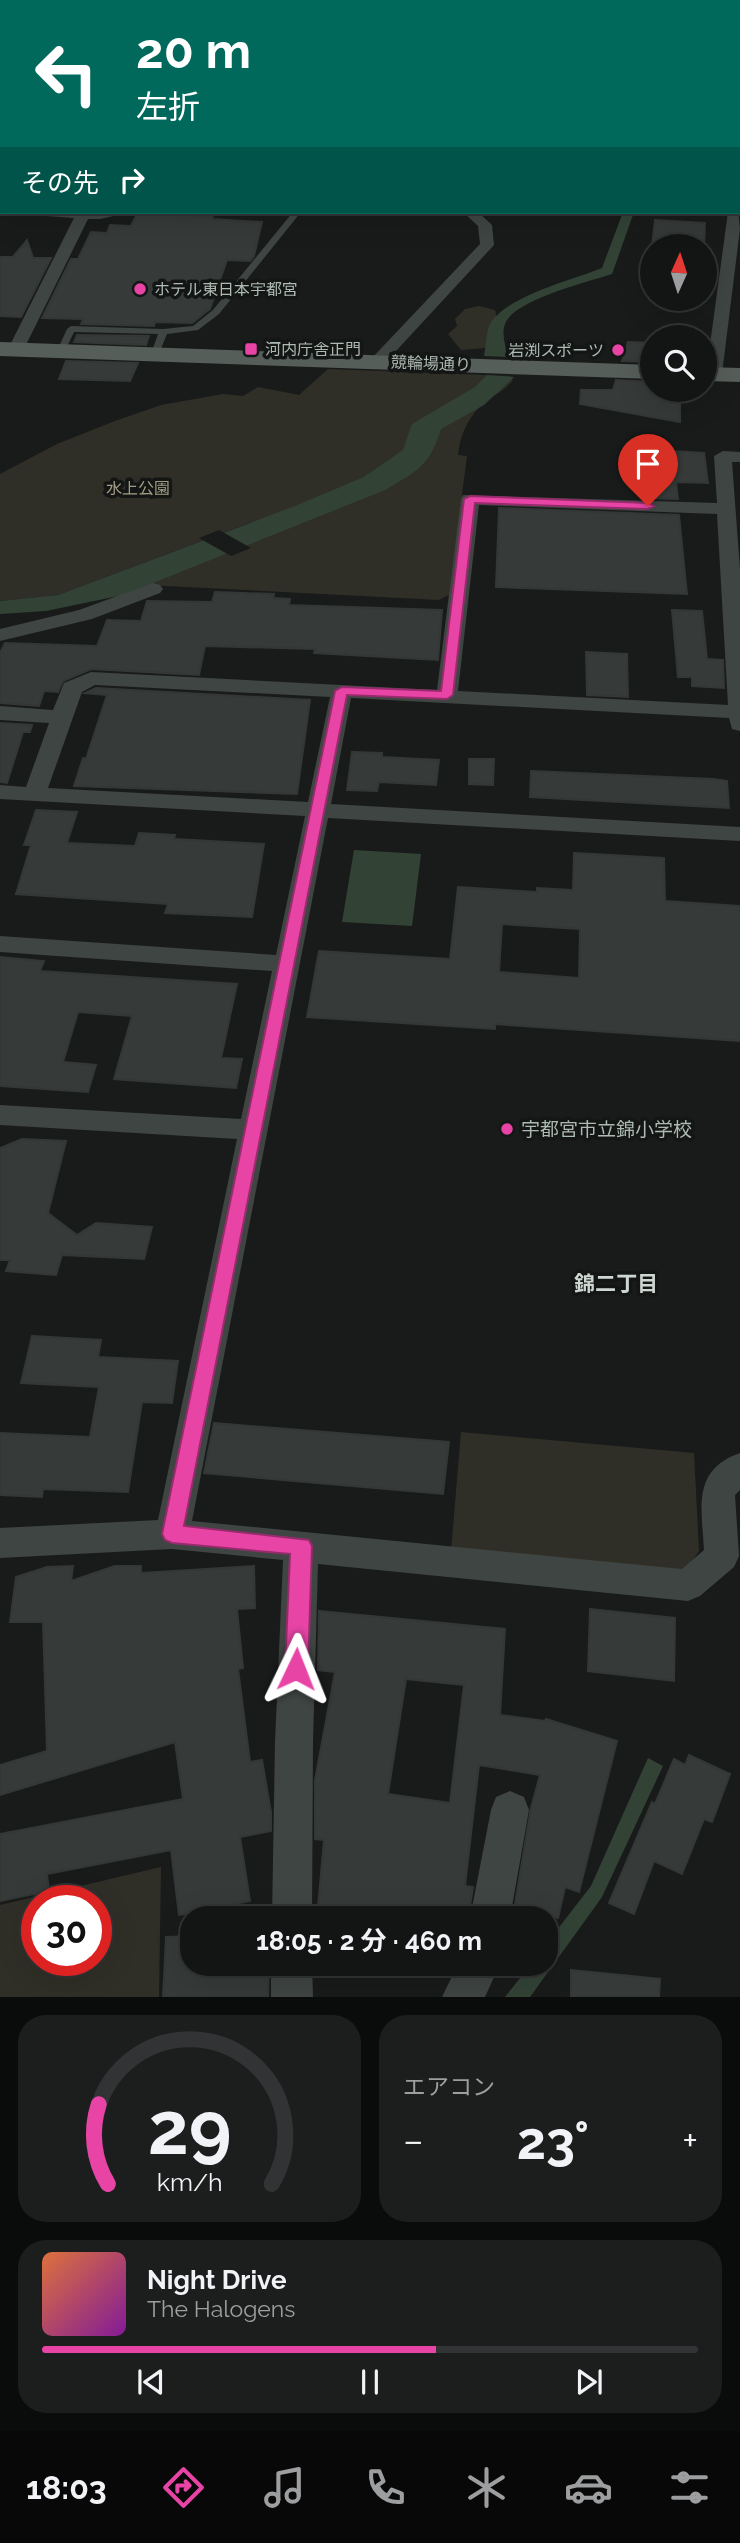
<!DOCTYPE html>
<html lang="ja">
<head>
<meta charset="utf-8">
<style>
	body { margin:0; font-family:Raleway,"Noto Sans JP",sans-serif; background:#1c1d1d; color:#f1f3f6; height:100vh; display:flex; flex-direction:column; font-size:26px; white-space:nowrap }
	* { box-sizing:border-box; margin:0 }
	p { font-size:23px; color:#9d9ea0 }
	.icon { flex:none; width:38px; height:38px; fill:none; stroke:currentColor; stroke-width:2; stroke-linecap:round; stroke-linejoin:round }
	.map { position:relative; height:1997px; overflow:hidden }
	.side { display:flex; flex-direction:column; gap:18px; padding:18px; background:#0a0b0b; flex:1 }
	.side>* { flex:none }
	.hud { position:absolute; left:0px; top:0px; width:740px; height:214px; box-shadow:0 7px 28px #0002,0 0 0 2px #323334; background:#00695c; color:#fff; overflow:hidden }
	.needle { width:46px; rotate:3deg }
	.buttons { position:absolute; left:640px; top:234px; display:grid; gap:14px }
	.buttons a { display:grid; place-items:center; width:77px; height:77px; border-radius:50%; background:#131414; box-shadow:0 7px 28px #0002,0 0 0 2px #323334; font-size:35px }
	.speed { position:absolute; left:21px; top:1885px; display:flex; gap:14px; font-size:35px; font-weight:700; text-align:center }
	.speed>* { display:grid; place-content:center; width:91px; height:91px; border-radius:50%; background:#131414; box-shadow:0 7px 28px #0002,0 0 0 2px #323334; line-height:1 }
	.speed .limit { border:10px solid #d22; background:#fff; color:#111 }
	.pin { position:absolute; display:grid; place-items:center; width:60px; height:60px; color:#fff; margin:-72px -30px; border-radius:50% 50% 50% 0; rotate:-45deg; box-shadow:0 0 7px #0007 }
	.pin .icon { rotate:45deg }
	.me { position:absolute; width:77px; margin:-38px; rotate:2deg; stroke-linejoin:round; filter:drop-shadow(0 0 5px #0008) }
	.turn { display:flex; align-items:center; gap:24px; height:147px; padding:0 21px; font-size:32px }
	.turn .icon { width:91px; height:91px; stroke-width:2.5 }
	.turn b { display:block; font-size:49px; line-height:60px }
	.then { display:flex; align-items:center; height:66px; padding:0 21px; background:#0003; gap:14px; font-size:26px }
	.big { font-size:52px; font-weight:700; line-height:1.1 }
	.side .tile { flex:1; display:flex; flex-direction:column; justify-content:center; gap:10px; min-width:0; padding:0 24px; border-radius:28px; background:#1c1d1d }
	.side .dial { align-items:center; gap:0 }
	.dial svg { height:182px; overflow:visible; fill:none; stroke:#323334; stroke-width:7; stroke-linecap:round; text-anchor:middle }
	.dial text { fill:#f1f3f6; stroke:none }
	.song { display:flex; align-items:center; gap:21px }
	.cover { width:84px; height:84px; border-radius:10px; background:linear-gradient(135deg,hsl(20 70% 55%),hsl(290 70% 35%)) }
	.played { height:7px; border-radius:4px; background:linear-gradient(90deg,#e844a6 60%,#323334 60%) }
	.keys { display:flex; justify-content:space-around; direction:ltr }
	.heat { display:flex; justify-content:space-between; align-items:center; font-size:38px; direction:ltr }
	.side .tiles { flex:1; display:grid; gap:18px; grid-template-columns:1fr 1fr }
	.tile:last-child { grid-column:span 2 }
	.trip { position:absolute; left:180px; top:1906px; width:378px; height:70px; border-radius:28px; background:#131414; box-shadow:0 7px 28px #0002,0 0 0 2px #323334; font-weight:700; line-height:70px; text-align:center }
	.dock { display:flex; height:112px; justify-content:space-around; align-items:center; background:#080808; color:#9d9ea0 }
	.dock .icon { width:49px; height:49px }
	.dock .selected { color:#e844a6 }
	.dock b { font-size:32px; color:#f1f3f6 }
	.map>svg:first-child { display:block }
</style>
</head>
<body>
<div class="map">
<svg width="740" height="1997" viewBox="0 0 740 1997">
	<rect width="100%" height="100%" fill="#191b1a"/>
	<g fill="#302f27" fill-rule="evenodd">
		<path d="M 479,306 L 495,310 C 499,323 493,336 486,348 L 461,350 L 448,334 L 457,326 L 455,319 L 465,309 Z"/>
		<path d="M 328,369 L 510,376 L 513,380 C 504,391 496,394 486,401 C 469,415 460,434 458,455 L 467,456 L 449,595 L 439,600 L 147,585 L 252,522 L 58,595 L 0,601 L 0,474 L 57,444 L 115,421 L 161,405 L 223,394 L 243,396 L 258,387 L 299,395 Z"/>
		<polygon points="461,1432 694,1453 699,1551 684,1573 451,1551"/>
		<path d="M 161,1867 L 159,1997 L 0,1997 L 0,1905 ZM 96,1900 L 96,1960 L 37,1960 L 37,1900 Z"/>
	</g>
	<g fill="#324336">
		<path d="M 623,212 L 634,212 L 612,274 C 588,282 513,300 505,324 C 501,334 506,347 508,357 L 484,356 C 486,347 486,332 490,324 C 506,296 573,280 602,268 Z"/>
		<path d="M 487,375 L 514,377 L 484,405 L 441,429 C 429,467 418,470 385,490 L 123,595 L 46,611 L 0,614 L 0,601 L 58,595 L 295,506 L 364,477 L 403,450 L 412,424 L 475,387 Z"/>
		<polygon points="354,850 421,854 412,926 342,922"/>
		<polygon points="648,1758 663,1766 602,1897 530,1997 505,1997 531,1964 546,1964 546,1944 591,1886"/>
	</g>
	<polygon fill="#191b1a" points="219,530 251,548 231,556 199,538"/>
	<g fill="#363a39" stroke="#333736" stroke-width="2" fill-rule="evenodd">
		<polygon points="137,214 213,216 212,219 262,222 254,256 250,261 227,260 210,309 192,323 155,322 154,326 81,324 83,319 42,318 71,259 78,259 91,232 107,233 110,225 131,226"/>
		<polygon points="655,220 705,223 704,247 652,247"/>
		<polygon points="27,240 33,258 51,258 21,317 0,316 0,257 13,257"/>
		<polygon points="77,335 149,336 146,345 74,342"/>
		<polygon points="628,342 653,343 653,362 622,361"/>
		<polygon points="66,361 138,363 130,381 59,379"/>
		<polygon points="616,380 653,382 653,390 680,390 680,422 580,404 581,390 613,390"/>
		<polygon points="637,449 704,453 708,483 676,482 678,499 641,498"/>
		<polygon points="499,508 679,515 687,594 496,587"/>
		<polygon points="215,592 274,594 273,598 290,599 289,605 442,610 438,660 314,653 315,649 205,646 199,675 91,669 63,681 58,692 44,691 39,706 0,703 0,653 5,643 97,646 107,620 141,621 147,601 212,602"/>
		<polygon points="672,610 702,611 707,659 723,660 724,688 692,686 692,677 678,677"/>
		<polygon points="586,652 627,654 628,697 587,695"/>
		<polygon points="96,688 310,700 297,794 74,786 83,758 86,759 107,695 85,693"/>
		<polygon points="0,723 32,725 30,732 23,732 7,783 0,782"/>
		<polygon points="352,752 382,753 382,757 439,760 436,785 379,782 377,791 347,790"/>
		<polygon points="469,759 494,759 493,785 469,784"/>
		<polygon points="531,771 714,779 727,781 729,808 530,797"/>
		<polygon points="36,810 77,812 67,843 135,846 139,833 175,835 174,839 264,844 252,917 165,913 168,904 16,894 31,845 24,845"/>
		<path d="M 574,853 L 664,858 L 665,901 L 740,906 L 740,1041 L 495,1024 L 495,1029 L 307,1017 L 319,951 L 450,959 L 458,887 L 537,892 L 537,888 L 573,890 ZM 502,924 L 580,929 L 579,978 L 499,972 Z"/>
		<polygon points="0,957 44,961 40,971 237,984 221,1058 242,1059 236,1088 114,1079 132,1016 78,1012 63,1062 96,1065 88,1092 0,1086"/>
		<polygon points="22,1139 66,1141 48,1213 77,1235 96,1223 152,1227 144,1259 62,1255 56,1275 6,1271 10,1260 0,1260 0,1148"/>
		<polygon points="32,1336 101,1340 98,1357 178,1361 172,1403 142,1402 128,1492 43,1489 42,1497 0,1495 0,1433 90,1437 99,1387 21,1383"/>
		<polygon points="214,1423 449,1442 443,1494 204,1473"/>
		<polygon points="73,1566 71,1581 115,1566 141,1566 141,1573 254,1566 255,1608 237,1609 243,1668 238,1669 250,1762 262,1760 271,1812 271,1831 240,1837 250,1901 179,1915 171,1850 47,1874 49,1891 0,1901 0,1834 183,1799 175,1742 0,1795 0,1765 47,1751 43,1622 10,1622 16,1577 47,1567"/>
		<polygon points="590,1609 675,1618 674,1681 588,1671"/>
		<path d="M 319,1611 L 505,1629 L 500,1715 L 545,1721 L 546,1719 L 617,1741 L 579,1892 L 565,1887 L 558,1918 L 515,1904 L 531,1808 L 540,1775 L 479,1765 L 465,1886 L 473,1887 L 468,1918 L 317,1918 L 324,1840 L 315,1839 L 315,1780 L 335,1672 L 318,1670 ZM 406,1679 L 464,1685 L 450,1803 L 388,1794 Z"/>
		<polygon points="689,1755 730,1774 712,1822 704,1819 682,1874 654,1861 634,1914 609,1903 652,1802 655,1804 674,1759 685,1765"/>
		<polygon points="192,1936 192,1964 269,1964 268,1997 163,1997 166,1937"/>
		<polygon points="571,1970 660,1979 659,1997 571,1997"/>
	</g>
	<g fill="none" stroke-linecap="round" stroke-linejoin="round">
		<g fill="#3f4542" fill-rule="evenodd">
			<rect x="0" y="41" width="2" height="4"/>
			<rect x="0" y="52" width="2" height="4"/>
			<rect x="738" y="60" width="2" height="4"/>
			<polygon points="0,69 2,70 2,74 0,73"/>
			<rect x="738" y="81" width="2" height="4"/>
			<rect x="738" y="115" width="2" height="4"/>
			<polygon points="293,212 301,212 219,314 198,330 167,334 158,356 151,354 158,334 74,332 64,353 57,351 67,329 71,326 163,329 193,326 213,310"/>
		</g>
		<g fill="#3f4542" fill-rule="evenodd">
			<polygon points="179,0 190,0 178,2"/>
			<polygon points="568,0 578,0 567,2"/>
			<rect x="738" y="23" width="2" height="6"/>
			<rect x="0" y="32" width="2" height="6"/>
			<polygon points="738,169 740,169 738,189"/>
			<polygon points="738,209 740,229 722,374 714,379 706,374 728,212 738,212"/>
			<polygon points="40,212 120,212 118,215 100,219 88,219 24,349 16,354 8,349 74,218 47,216"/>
			<polygon points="463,212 478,212 492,225 494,245 384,364 372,364 370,361 372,358 480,244 478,226"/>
			<path d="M 723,451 L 740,452 L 740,462 L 732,462 L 740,569 L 740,731 L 732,729 L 729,718 L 351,698 L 331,804 L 740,827 L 740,841 L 328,818 L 192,1521 L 682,1569 L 704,1550 C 702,1509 691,1470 740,1453 L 740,1490 L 735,1495 L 739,1556 L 734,1567 L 700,1596 L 688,1601 L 318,1564 L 313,1742 L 312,1918 L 272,1918 L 275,1742 L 283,1560 L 172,1549 L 0,1558 L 0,1528 L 158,1520 L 237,1139 L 0,1125 L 0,1105 L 241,1119 L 272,971 L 0,952 L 0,936 L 276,955 L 305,816 L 0,799 L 0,785 L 26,787 L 49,723 L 0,720 L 0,706 L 53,710 L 64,683 L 91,672 L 437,690 L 461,499 L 463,495 L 717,503 L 714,456 ZM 479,505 L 717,514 L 728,705 L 458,691 ZM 95,685 L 330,697 L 308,802 L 48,788 L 82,692 Z"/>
			<polygon points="153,583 160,585 163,589 160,593 92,619 0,641 0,629 79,610"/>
			<polygon points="510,1791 524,1797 529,1810 510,1918 470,1918 491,1810 496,1797"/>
			<polygon points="271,1964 312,1964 313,1997 271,1997"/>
			<polygon points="458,1964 500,1964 485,1997 442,1997"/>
		</g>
		<g fill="#565e5a" fill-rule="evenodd">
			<polygon points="0,342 653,365 653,379 0,356"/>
			<polygon points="705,367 740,368 740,382 705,381"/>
		</g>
	</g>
	<polygon fill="#e844a6" stroke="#972c6c" stroke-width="2" points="470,496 648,503 654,506 648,509 475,503 453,695 447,699 347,695 184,1526 309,1540 312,1546 308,1669 304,1676 296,1679 289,1676 285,1669 290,1554 172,1543 165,1540 162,1534 335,691 342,687 441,691 464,499"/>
	<g fill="#e844a6" stroke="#141615" stroke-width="2.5">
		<circle cx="140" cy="289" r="7"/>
		<rect x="244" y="342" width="14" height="14" rx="3.5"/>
		<circle cx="618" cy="350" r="7"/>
		<circle cx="507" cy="1129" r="7"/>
	</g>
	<g text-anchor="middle" stroke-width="7" stroke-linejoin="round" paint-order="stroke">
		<g font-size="16" fill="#acbab2" stroke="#141615" text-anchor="start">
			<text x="154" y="295">ホテル東日本宇都宮</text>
			<text x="265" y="355">河内庁舎正門</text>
			<text x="604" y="356" text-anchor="end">岩渕スポーツ</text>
		</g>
		<g font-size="16" fill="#acbab2" stroke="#141615">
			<text transform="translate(431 363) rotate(2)" y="6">競輪場通り</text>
		</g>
		<g font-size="16" fill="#a39d84" stroke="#141615">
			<text x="138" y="494">水上公園</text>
		</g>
		<g font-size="19" fill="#acbab2" stroke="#141615" text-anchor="start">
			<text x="521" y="1136">宇都宮市立錦小学校</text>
		</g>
		<g font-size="21" font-weight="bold" fill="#cdd6d1" stroke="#141615">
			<text x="616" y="1291">錦二丁目</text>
		</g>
	</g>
</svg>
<div class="buttons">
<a><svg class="needle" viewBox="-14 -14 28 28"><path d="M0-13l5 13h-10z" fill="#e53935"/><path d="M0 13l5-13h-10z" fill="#9d9ea0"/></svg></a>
<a><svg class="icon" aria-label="search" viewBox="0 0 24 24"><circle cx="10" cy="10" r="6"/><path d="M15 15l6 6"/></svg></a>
</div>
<div class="speed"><div class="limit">30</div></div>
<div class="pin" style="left:648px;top:506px;background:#d93025"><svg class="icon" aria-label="arrive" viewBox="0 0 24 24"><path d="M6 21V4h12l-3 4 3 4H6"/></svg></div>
<svg class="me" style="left:296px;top:1669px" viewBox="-20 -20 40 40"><path d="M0-17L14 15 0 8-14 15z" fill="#e844a6" stroke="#fff" stroke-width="4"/></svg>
<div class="trip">18:05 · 2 分 · 460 m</div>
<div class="hud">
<div class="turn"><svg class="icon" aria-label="left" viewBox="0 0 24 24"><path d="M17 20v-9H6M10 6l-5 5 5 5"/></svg><div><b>20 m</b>左折</div></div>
<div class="then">その先<svg class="icon" aria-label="right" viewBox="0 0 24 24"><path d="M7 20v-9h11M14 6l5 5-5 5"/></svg></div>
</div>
</div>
<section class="side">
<div class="tiles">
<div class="tile dial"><svg viewBox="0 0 100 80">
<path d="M14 69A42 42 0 1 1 86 69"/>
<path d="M14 69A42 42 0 0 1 10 34" stroke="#e844a6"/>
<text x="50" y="56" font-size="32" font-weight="700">29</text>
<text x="50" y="72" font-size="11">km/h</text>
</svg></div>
<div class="tile"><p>エアコン</p>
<div class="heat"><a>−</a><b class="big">23°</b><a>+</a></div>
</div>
<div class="tile">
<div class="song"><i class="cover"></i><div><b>Night Drive</b><p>The Halogens</p></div></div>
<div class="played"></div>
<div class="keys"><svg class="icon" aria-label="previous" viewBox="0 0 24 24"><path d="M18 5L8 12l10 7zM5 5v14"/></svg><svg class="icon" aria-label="pause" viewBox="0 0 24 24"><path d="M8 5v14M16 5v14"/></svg><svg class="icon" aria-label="next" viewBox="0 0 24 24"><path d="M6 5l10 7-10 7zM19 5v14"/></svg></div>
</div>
</div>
</section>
<nav class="dock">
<b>18:03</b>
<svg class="icon selected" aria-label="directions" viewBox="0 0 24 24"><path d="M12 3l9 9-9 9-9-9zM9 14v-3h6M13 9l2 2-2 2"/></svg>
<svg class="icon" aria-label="music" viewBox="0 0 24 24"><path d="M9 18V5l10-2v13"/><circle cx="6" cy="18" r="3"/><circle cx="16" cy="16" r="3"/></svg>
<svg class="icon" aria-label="phone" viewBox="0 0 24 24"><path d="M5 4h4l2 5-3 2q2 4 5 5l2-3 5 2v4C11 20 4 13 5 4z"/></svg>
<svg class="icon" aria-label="climate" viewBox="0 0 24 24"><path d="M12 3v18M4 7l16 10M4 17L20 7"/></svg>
<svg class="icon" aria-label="car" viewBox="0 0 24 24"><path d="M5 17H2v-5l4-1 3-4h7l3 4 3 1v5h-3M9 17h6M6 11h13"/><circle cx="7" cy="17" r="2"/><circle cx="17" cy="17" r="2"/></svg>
<svg class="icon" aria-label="filters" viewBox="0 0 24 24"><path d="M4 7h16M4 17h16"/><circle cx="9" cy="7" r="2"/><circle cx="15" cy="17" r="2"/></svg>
</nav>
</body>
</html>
